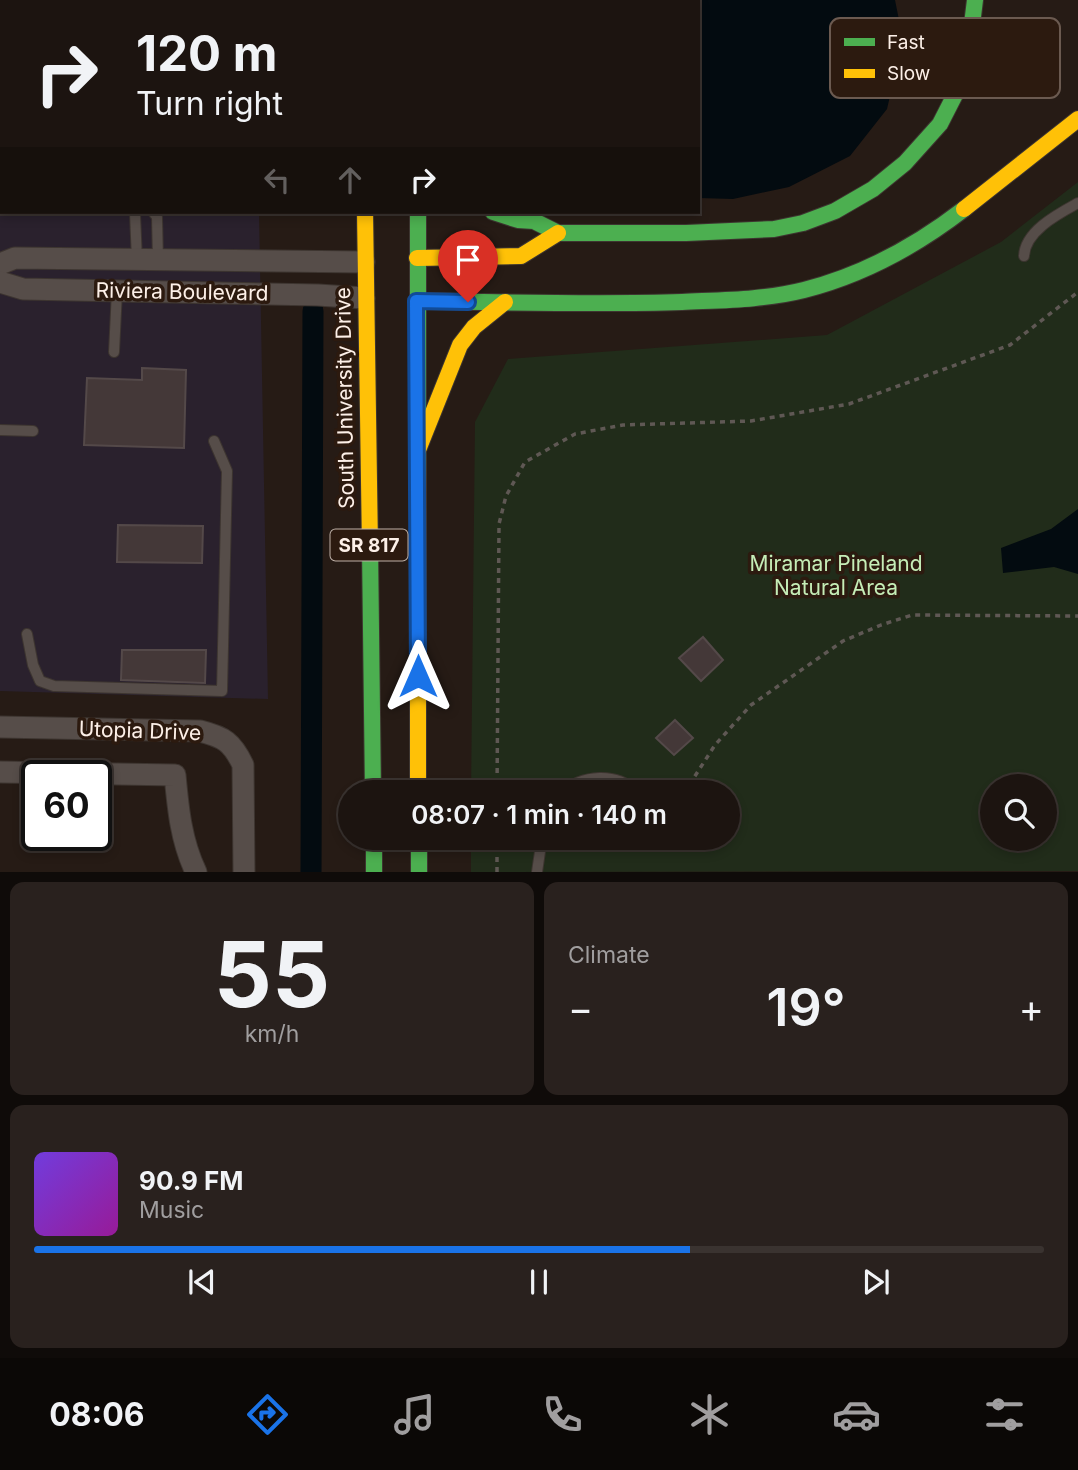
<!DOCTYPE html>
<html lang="en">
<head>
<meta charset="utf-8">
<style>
	body { margin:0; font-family:Inter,sans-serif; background:#29211e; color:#f1f3f6; height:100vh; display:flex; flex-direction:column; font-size:26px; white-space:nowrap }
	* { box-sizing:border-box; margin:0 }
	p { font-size:23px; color:#a09e9f }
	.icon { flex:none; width:38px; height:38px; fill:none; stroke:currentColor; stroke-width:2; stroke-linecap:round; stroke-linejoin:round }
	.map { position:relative; height:872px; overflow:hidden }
	.drawer { display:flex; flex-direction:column; gap:10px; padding:10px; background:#0f0b09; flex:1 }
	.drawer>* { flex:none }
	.guide { position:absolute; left:0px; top:0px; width:700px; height:214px; box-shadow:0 4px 10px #0003,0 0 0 2px #3a3330; background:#1c1410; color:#f1f3f6; overflow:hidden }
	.tools { position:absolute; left:980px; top:774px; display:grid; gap:14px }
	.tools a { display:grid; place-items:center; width:77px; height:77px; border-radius:50%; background:#1c1410; box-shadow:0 4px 10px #0003,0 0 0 2px #3a3330; font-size:35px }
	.speed { position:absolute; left:21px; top:760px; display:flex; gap:14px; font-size:35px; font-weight:700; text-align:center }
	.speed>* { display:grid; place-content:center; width:91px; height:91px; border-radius:50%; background:#1c1410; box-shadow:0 4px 10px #0003,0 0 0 2px #3a3330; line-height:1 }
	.speed .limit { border:4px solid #111; border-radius:10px; background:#fff; color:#111 }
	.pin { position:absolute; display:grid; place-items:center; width:60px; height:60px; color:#fff; margin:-72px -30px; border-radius:50% 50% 50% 0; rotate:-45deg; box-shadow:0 0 7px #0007 }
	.pin .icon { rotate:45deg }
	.me { position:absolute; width:77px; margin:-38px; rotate:0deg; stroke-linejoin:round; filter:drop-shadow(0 0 5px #0008) }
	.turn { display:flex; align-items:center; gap:24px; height:147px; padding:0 21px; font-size:32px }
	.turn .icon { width:91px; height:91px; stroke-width:2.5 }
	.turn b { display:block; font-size:49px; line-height:60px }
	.lanes { display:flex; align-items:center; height:66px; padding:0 21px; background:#0003; justify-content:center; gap:35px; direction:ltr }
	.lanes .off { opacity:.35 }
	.big { font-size:52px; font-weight:600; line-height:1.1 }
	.drawer .tile { flex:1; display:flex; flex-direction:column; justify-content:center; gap:10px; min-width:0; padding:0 24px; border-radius:14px; background:#29211e }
	.drawer .dial { align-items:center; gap:0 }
	.dial b { font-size:91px; line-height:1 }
	.song { display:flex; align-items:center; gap:21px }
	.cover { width:84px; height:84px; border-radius:10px; background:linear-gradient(135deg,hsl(260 70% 55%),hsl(300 70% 35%)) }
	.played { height:7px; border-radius:4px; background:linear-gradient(90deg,#1a73e8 65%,#3a3330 65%) }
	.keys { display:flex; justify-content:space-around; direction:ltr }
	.heat { display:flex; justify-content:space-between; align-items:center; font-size:38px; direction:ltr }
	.drawer .tiles { flex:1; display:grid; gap:10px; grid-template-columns:1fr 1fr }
	.tile:last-child { grid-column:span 2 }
	.trip { position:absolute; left:338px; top:780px; width:402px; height:70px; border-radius:35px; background:#1c1410; box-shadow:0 4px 10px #0003,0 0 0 2px #3a3330; font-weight:600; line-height:70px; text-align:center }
	.tabs { display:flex; height:112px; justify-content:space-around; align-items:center; background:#0b0806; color:#a09e9f }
	.tabs .icon { width:49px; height:49px }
	.tabs .current { color:#1a73e8 }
	.tabs b { font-size:32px; color:#f1f3f6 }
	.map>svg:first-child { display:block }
</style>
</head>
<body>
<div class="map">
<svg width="1078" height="872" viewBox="0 0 1078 872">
	<rect width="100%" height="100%" fill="#261b15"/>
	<polygon fill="#2a212d" points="0,0 255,0 2,2 2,212 259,212 268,699 0,691"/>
	<path fill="#212c1a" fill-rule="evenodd" d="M 1078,182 L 1078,871 L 471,872 L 471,838 L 728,838 L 728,793 L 471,793 L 475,422 L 508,359 L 827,335 L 1001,242 ZM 992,786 L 1045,786 L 1045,838 L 992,838 Z"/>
	<g fill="#030b10">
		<polygon points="484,0 895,0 903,40 887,109 850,156 789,187 733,199 698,198 698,2"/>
		<polygon points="1078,509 1078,574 1054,567 1003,573 1001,548 1051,529"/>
	</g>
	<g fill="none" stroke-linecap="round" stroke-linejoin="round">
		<g stroke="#030b10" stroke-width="21">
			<polyline points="313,2 313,0"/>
			<polyline points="311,872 313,311"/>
		</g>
	</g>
	<g fill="#443838" stroke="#544949" stroke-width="2">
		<polygon points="142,368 186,370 184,448 84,445 87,378 142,380"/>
		<polygon points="118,525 203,526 202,563 117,562"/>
		<polygon points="703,637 723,660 701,681 679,658"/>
		<polygon points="122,650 206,650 205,683 121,680"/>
		<polygon points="675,720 693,738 674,755 656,738"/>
	</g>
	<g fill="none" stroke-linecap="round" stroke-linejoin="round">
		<defs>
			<g id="lane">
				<polyline points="0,23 2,23"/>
				<polyline points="0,60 2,60"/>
				<polyline points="0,198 2,198"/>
				<polyline points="153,212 157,217 158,260"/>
				<path d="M 1024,256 C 1025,231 1058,214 1078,203"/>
				<polyline points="137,260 135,214 137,212"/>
				<polyline points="114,352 117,291"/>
				<polyline points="0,430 33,431"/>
				<polyline points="27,634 33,665 40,681 54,686 222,691 227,471 214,441"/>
				<path d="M 561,793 C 580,775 619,771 636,793"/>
				<polyline points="537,872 542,838"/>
			</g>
			<g id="street">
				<polyline points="0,264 15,258 364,262"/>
				<polyline points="0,282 23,289 318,295 364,298"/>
				<path d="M 0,727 L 200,731 C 224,737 232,742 243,765 L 244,872"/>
				<path d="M 0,772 L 175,775 C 178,808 181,841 196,872"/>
			</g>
			<g id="fast">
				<polyline points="366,0 366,2"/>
				<polyline points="418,212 418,645"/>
				<polyline points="493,212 518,220 534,221 558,233 686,233 774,229 803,223 835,211 873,189 905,163 940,124 962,81 968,57 975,0"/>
				<path d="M 416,301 C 505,302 594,305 682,302 C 723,300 764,300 804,290 C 863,275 916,246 964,209"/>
				<polyline points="370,548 373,793"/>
				<polyline points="374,838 374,872"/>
				<polyline points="419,838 419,872"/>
			</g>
			<g id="slow">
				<polyline points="420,0 420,2"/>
				<polyline points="964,209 1078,119"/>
				<polyline points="365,212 370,548"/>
				<polyline points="417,258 521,256 558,233"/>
				<polyline points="418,450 460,345 474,327 505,302"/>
				<polyline points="418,645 418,793"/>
			</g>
		</defs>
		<use href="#lane" stroke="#3d3530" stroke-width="12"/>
		<use href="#street" stroke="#3d3530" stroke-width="23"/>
		<use href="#fast" stroke="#3d3530" stroke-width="18"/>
		<use href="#slow" stroke="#3d3530" stroke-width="18"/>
		<g stroke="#5f5854" stroke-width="3.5" stroke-dasharray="5 5" stroke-linecap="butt">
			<polyline points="497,793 499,524 506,496 525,462 575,434 623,425 751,421 849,404 1010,345 1078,292"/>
			<polyline points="684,793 715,745 751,705 843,641 881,625 912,615 1078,616"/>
			<polyline points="497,872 497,838"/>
		</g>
		<use href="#lane" stroke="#564d49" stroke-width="10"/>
		<use href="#street" stroke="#564d49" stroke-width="21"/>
		<use href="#fast" stroke="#4caf50" stroke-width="16"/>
		<use href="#slow" stroke="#ffc107" stroke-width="16"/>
	</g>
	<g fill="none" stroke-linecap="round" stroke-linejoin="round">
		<defs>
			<polyline id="route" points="418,676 416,301 468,302"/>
		</defs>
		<use href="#route" stroke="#114b97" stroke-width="18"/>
		<use href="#route" stroke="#1a73e8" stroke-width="12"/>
	</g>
	<g text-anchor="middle" stroke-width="7" stroke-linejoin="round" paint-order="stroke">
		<rect fill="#2c1a0f" stroke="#beb0a7" stroke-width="2" x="330.5" y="529.5" width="77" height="31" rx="5"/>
		<g font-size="19" font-weight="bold" fill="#fdf0e8">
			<text x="369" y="552">SR 817</text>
		</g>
		<g font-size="21" fill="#fdf0e8" stroke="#2c1a0f">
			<text transform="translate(182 292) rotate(1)" y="7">Riviera Boulevard</text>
			<text transform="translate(345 398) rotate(-91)" y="7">South University Drive</text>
			<text transform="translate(140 731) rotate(2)" y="7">Utopia Drive</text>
		</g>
		<g font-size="21" fill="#c5edb7" stroke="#2c1a0f">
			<text x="836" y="571">Miramar Pineland<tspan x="836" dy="24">Natural Area</tspan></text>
		</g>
	</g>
	<rect x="830" y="18" width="230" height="80" rx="10" fill="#2c1a0f" stroke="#6b5a50" stroke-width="2"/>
	<rect x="844" y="38" width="31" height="8" fill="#4caf50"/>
	<rect x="844" y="69" width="31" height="9" fill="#ffc107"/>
	<g font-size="19" fill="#fdf0e8">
		<text x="887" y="49">Fast</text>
		<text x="887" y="80">Slow</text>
	</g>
</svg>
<div class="tools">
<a><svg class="icon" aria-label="search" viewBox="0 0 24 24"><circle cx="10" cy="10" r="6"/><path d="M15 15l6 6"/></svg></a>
</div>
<div class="speed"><div class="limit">60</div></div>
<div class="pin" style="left:468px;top:302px;background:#d93025"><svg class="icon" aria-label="arrive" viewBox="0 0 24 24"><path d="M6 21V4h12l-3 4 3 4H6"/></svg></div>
<svg class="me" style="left:418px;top:676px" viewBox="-20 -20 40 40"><path d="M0-17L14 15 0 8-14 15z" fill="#1a73e8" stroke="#fff" stroke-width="4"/></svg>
<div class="trip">08:07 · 1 min · 140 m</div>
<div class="guide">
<div class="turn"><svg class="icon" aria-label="right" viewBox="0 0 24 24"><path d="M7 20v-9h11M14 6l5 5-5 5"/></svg><div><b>120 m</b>Turn right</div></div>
<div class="lanes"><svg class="icon off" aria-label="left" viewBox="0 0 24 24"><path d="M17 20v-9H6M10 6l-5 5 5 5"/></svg><svg class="icon off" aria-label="ahead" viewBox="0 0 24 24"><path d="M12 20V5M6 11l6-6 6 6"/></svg><svg class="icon" aria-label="right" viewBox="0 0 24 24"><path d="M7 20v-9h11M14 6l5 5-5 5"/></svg></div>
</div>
</div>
<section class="drawer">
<div class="tiles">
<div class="tile dial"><b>55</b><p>km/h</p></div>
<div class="tile"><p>Climate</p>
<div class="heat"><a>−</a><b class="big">19°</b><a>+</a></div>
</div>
<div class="tile">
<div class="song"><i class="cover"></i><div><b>90.9 FM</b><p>Music</p></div></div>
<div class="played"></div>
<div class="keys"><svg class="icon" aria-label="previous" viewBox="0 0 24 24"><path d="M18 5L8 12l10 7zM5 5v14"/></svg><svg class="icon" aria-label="pause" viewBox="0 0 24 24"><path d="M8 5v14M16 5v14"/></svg><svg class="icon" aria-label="next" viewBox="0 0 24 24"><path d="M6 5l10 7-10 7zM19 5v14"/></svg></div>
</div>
</div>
</section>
<nav class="tabs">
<b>08:06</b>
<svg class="icon current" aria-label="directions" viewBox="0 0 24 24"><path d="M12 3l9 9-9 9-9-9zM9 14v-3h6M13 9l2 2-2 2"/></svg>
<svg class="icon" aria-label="music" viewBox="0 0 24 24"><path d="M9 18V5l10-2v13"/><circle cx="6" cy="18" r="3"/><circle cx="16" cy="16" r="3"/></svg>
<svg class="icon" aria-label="phone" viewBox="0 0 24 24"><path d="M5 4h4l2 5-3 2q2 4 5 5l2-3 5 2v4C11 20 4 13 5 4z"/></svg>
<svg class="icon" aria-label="climate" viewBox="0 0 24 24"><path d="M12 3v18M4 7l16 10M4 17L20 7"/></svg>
<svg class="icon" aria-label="car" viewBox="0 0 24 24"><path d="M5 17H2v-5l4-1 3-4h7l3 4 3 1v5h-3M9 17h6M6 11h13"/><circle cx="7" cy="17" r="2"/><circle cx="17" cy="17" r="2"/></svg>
<svg class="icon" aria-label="filters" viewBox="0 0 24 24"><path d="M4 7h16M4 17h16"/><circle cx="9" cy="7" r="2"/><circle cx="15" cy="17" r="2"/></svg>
</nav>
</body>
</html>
